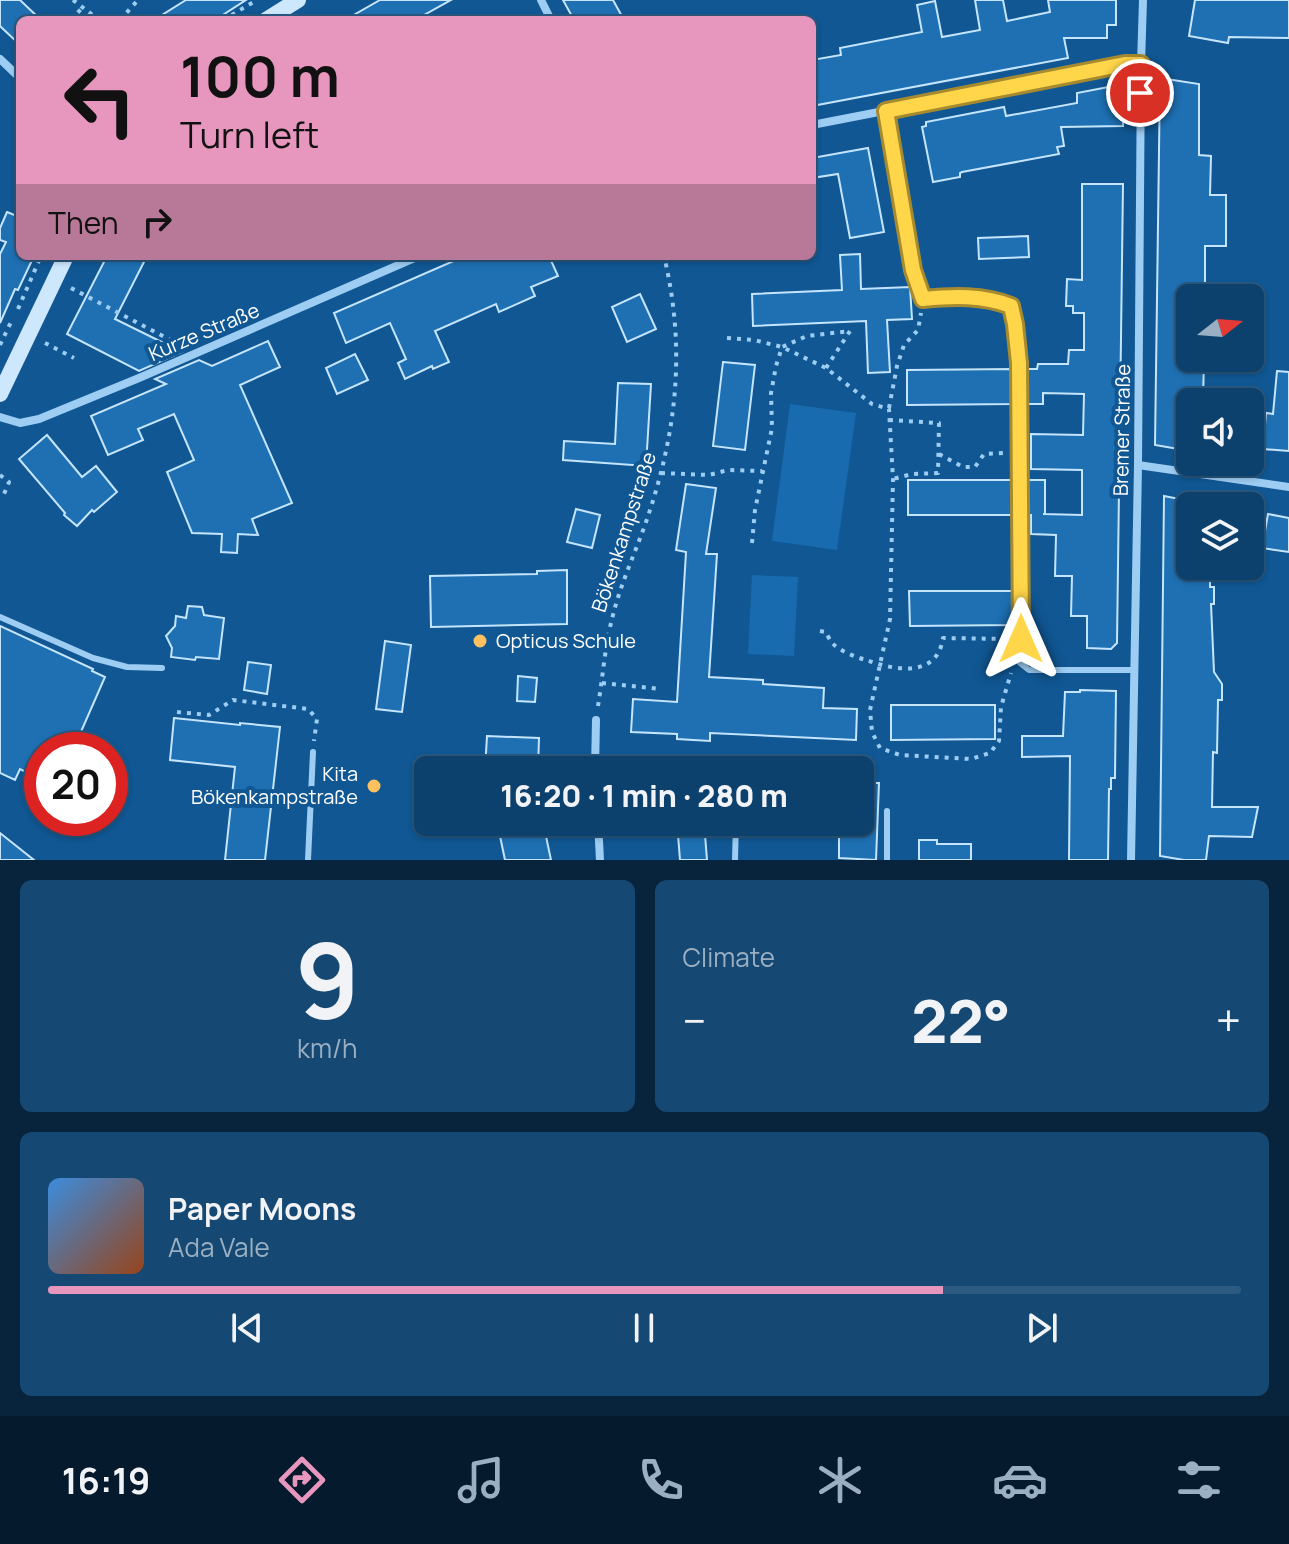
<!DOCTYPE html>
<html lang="en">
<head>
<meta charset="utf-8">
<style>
	body { margin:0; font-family:Manrope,sans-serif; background:#154873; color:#f1f3f6; height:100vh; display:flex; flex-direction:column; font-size:30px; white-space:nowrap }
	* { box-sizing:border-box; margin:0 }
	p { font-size:26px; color:#9aafc2 }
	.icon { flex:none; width:44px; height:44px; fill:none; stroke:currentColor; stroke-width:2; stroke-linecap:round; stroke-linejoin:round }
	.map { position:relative; height:860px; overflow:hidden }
	.drawer { display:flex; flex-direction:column; gap:20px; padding:20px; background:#07243c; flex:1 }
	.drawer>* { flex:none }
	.guide { position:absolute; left:16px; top:16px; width:800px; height:244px; border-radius:12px; box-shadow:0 2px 6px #0004,0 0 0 2px #2c5a81; background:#e797bd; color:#111; overflow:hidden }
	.needle { width:52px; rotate:73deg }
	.controls { position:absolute; left:1176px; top:284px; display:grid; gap:16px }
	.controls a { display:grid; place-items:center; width:88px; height:88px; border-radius:12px; background:#0c416e; box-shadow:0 2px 6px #0004,0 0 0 2px #2c5a81; font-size:40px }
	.speed { position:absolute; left:24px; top:732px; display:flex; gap:16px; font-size:40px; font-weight:700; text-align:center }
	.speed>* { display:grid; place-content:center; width:104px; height:104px; border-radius:50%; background:#0c416e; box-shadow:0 2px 6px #0004,0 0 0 2px #2c5a81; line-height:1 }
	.speed .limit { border:12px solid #d22; background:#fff; color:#111 }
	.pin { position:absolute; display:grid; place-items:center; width:68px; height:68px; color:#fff; margin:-34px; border:4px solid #fff; border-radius:50%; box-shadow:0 2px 8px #0007 }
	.me { position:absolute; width:88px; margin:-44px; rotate:0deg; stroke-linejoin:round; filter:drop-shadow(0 0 6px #0008) }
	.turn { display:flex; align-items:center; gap:28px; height:168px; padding:0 32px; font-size:36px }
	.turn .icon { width:104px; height:104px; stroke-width:2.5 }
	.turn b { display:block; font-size:56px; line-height:68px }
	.then { display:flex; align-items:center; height:76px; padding:0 32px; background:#0003; gap:16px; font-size:30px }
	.big { font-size:60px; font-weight:800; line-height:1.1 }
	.drawer .widget { flex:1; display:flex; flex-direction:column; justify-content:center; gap:12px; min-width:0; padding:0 28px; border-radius:12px; background:#154873 }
	.drawer .dial { align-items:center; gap:0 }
	.dial b { font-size:104px; line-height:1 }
	.song { display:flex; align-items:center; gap:24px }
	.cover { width:96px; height:96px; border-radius:12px; background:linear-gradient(135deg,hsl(210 70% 55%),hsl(20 70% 35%)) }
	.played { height:8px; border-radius:4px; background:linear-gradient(90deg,#e797bd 75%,#2c5a81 75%) }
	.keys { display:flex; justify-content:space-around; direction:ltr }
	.heat { display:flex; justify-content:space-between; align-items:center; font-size:44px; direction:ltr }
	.drawer .tiles { flex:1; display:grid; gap:20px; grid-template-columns:1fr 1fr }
	.widget:last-child { grid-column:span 2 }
	.trip { position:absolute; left:414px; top:756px; width:460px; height:80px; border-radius:12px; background:#0c416e; box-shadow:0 2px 6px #0004,0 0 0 2px #2c5a81; font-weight:800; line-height:80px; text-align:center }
	.tabs { display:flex; height:128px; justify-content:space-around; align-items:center; background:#051a2c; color:#9aafc2 }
	.tabs .icon { width:56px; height:56px }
	.tabs .on { color:#e797bd }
	.tabs b { font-size:36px; color:#f1f3f6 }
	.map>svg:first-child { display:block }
</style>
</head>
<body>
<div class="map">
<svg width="1289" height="860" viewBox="0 0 1289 860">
	<rect width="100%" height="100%" fill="#105793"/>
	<g fill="#186bae">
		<polygon points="790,404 856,413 837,550 772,541"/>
		<polygon points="752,575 798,577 794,656 748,654"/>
	</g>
	<g fill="#1e70b3" stroke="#c5e5fe" stroke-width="2">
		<polygon points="0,0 20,0 41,20 20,20 20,45 0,26"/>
		<polygon points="186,0 246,0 215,20 154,20"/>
		<polygon points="380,0 451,0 415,20 345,20"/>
		<polygon points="563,0 613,0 624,20 574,20"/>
		<polygon points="975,0 1003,0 1007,21 1050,12 1048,0 1116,0 1116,25 1107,25 1107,38 1064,38 1068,58 812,106 812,60 841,55 840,48 922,32 917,5 935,1 942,37 980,30"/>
		<polygon points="1195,0 1289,0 1289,38 1229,37 1228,43 1189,36"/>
		<polygon points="1160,78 1199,84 1199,155 1211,156 1210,195 1226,195 1226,246 1205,246 1205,288 1190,288 1190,358 1204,358 1203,402 1190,402 1190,451 1155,445"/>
		<polygon points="1124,84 1123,126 1061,127 1064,146 1057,147 1059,154 962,172 960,173 960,177 933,182 922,127 926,126 926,122 1004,107 1006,116 1077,103 1077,93"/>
		<polygon points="868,148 884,232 850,238 838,174 812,178 812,158"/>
		<polygon points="1082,184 1123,184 1117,643 1111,649 1087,648 1087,616 1071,616 1072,576 1055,576 1056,535 1031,534 1031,515 1026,515 1025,480 1045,480 1045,514 1043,514 1082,515 1082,470 1031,469 1031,434 1083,435 1084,394 1043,393 1043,404 1025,404 1025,369 1037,369 1038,364 1068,364 1069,350 1084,350 1084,313 1073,313 1073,306 1066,306 1067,279 1082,280"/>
		<polygon points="7,212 19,217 20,214 20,256 34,256 18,290 15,289 0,323 0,254 6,242 0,240 0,228"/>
		<polygon points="1028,236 1029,257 979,259 978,238"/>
		<polygon points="860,254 861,289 910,287 912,319 887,320 890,372 868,373 866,321 753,326 752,294 842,290 840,255"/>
		<polygon points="107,256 147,256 115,319 182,352 139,371 67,334"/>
		<polygon points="465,256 549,256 558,276 531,287 535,296 499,312 496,304 435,331 449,362 433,369 432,366 405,379 398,363 406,359 390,323 346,343 334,313"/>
		<polygon points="640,294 656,329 627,342 612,307"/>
		<polygon points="268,341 280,367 240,385 292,503 252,519 258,535 238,534 237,553 221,552 222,534 192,533 167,472 194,460 174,414 138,429 143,440 108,455 91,416 166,384 155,379 199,360 212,366"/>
		<polygon points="355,354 368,380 337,394 326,368"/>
		<polygon points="723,362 755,365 745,450 713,446"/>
		<polygon points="1013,369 1013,404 907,405 907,370"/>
		<polygon points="1277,371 1289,372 1289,451 1263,449 1266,413 1273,414"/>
		<polygon points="618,383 651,384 646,466 563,460 564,441 615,444"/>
		<polygon points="47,435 82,477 96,466 117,492 94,512 92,510 77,526 64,515 65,513 19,459"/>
		<polygon points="908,480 1013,480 1014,515 908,515"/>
		<polygon points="686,484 716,488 706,554 717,554 709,677 763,680 763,684 824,688 823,708 857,709 856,740 710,733 710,741 677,739 677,734 631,732 633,699 677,702 686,552 676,550"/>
		<polygon points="1164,496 1190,501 1190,566 1210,566 1210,587 1214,587 1214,604 1211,604 1214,672 1222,684 1222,700 1218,700 1217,753 1213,752 1212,807 1258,807 1252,837 1209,836 1206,860 1184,860 1160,856"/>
		<polygon points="576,509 600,515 592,548 567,542"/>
		<polygon points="1268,514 1289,518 1289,552 1262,548"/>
		<polygon points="567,570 567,624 431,627 430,576 537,574 537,571"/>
		<polygon points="909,591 1012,591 1013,625 910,626"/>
		<polygon points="188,606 202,607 204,615 224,618 219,659 196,657 195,660 171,657 172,648 166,636 175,626 176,616 186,618"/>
		<polygon points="0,626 93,669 92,671 105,677 73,750 42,750 42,780 20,769 15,780 0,773"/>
		<polygon points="385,641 411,645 402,712 376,709"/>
		<polygon points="248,662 271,665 267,694 244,690"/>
		<polygon points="518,676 537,678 535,702 517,701"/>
		<polygon points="1080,690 1116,691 1115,778 1111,778 1111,789 1109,789 1108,860 1069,860 1070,756 1022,757 1022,736 1063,736 1065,692 1080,692"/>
		<polygon points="891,705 995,705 995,739 891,740"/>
		<polygon points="174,718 240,725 240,723 280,727 265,860 225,860 235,767 170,760"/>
		<polygon points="487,736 539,738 538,770 485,770"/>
		<polygon points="860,783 879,783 876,860 839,858 839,835 853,836 852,822 860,822"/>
		<polygon points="497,822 543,822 551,860 505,860"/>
		<polygon points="677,822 704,822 707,860 680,860"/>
		<polygon points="0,833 34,860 0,860"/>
		<polygon points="919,840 937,840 937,844 971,844 971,860 919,860"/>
	</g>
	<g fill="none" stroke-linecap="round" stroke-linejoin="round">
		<g stroke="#9dcdf3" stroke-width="4" stroke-dasharray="4 6" stroke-linecap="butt">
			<polyline points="73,0 99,20"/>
			<polyline points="71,20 82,8"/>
			<polyline points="120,20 138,0"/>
			<polyline points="223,20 257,0"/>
			<polyline points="71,288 180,345"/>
			<polyline points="18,309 41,256"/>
			<polyline points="727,338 754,340 782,347 826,368 872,404 889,409 893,479 890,619 870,710 872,732 880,748 900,755 971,759 990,753 999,741 1001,707 1011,673"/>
			<polyline points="45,343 74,358"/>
			<polyline points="0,345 12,320"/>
			<polyline points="889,408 897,366 904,345 918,330 921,313"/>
			<polyline points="889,420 939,423 938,473 912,474 893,479"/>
			<polyline points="939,454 963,467 975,467 984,454 1005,453"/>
			<polyline points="661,473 709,475 728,470 762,471"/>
			<polyline points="0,475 9,482 4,494"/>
			<polyline points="752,543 755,510 772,428 771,393 776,366 782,347 807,336 850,331 826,368"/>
			<path d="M 820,631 L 826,632 C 826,633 831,642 832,643 C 840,651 855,657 866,660 C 894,670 937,679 943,638 L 1006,639"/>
			<polyline points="602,683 661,689"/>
			<path d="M 598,706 C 603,676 605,644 613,615 C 622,579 639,545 650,510 C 678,424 685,344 664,256"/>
			<polyline points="177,712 209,715 233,700 308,709 317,719 314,741"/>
		</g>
		<g stroke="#9dcdf3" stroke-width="6">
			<path d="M 886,111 L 913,270 L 923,299 C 953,296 983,295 1011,306 L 1015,324 L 1019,363 L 1020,663 L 1029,670 L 1134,670"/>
			<polyline points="0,617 93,658 127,667 162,668"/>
			<polyline points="308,860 313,752"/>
			<polyline points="735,860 736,822"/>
			<polyline points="887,860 887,811"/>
		</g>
		<g stroke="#9dcdf3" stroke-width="8">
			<polyline points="541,0 551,20"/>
			<polyline points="0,59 20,78"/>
			<polyline points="812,125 1125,64 1141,64"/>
			<polyline points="0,417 20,423 39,419 139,378 419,256"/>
			<polyline points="1138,465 1289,487"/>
			<polyline points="595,770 596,720"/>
			<polyline points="598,822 600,860"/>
			<polyline points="1131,860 1138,465 1141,64 1143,0"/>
		</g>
		<g stroke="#cde7fd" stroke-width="16">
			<polyline points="266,20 298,0"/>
			<polyline points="0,394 66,256"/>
		</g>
	</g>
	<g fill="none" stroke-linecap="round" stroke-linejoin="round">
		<defs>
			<path id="route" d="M 1021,639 L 1019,363 L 1015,324 L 1011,306 C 983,295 953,296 923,299 L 913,270 L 886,111 L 1125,64 L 1141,64 L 1140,93"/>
		</defs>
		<use href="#route" stroke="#a68a30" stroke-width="20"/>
		<use href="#route" stroke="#ffd54a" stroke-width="14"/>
	</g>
	<g fill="#ffc160" stroke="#105793" stroke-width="3">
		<circle cx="480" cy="641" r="8"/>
		<circle cx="374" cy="786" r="8"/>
	</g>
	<g text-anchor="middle" stroke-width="8" stroke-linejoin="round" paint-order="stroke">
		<g font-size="20" fill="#fff" stroke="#105793">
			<text transform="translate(204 332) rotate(-23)" y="7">Kurze Straße</text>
			<text transform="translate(1122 430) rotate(-89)" y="7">Bremer Straße</text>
			<text transform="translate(624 532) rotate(-72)" y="7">Bökenkampstraße</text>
		</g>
		<g font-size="20" fill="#fff" stroke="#105793" text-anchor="start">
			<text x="496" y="648">Opticus Schule</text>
			<text x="358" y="781" text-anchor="end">Kita<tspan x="358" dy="23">Bökenkampstraße</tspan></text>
		</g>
	</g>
</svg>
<div class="controls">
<a><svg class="needle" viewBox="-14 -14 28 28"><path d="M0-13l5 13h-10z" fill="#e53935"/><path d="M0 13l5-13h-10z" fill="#9aafc2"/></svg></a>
<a><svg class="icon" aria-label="sound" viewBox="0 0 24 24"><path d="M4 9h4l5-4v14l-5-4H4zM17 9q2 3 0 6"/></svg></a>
<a><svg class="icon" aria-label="layers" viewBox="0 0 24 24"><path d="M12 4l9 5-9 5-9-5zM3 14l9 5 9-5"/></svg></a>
</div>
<div class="speed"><div class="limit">20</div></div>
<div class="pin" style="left:1140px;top:93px;background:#d93025"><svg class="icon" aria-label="arrive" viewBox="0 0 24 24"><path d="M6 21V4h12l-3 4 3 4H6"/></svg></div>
<svg class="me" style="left:1021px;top:639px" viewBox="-20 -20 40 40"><path d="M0-17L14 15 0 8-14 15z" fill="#ffd54a" stroke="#fff" stroke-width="4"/></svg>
<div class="trip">16:20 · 1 min · 280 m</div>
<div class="guide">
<div class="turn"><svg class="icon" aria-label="left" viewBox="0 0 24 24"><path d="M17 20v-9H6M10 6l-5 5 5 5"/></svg><div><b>100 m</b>Turn left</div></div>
<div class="then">Then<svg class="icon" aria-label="right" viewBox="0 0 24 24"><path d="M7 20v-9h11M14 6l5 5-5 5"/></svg></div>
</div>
</div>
<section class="drawer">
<div class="tiles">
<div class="widget dial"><b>9</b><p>km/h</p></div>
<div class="widget"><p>Climate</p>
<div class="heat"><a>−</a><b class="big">22°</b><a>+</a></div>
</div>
<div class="widget">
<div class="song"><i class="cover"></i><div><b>Paper Moons</b><p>Ada Vale</p></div></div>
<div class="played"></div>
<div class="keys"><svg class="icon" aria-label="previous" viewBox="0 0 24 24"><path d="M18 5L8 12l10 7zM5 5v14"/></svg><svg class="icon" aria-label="pause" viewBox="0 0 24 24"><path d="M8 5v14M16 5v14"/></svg><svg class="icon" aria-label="next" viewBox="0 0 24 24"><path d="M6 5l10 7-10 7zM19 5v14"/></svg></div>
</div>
</div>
</section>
<nav class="tabs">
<b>16:19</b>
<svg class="icon on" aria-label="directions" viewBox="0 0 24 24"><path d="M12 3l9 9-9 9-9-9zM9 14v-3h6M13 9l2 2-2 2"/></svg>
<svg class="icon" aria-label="music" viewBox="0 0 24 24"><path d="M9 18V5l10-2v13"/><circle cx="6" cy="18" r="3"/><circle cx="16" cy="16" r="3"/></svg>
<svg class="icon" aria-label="phone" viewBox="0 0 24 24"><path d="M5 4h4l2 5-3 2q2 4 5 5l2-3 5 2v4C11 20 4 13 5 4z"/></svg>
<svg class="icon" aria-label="climate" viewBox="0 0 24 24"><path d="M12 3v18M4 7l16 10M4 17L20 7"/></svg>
<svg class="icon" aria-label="car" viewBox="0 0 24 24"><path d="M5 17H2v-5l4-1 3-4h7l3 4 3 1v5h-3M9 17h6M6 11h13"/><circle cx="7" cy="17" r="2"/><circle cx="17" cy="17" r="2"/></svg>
<svg class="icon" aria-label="filters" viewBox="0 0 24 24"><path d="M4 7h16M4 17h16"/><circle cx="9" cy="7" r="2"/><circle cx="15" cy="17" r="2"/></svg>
</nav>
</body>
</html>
